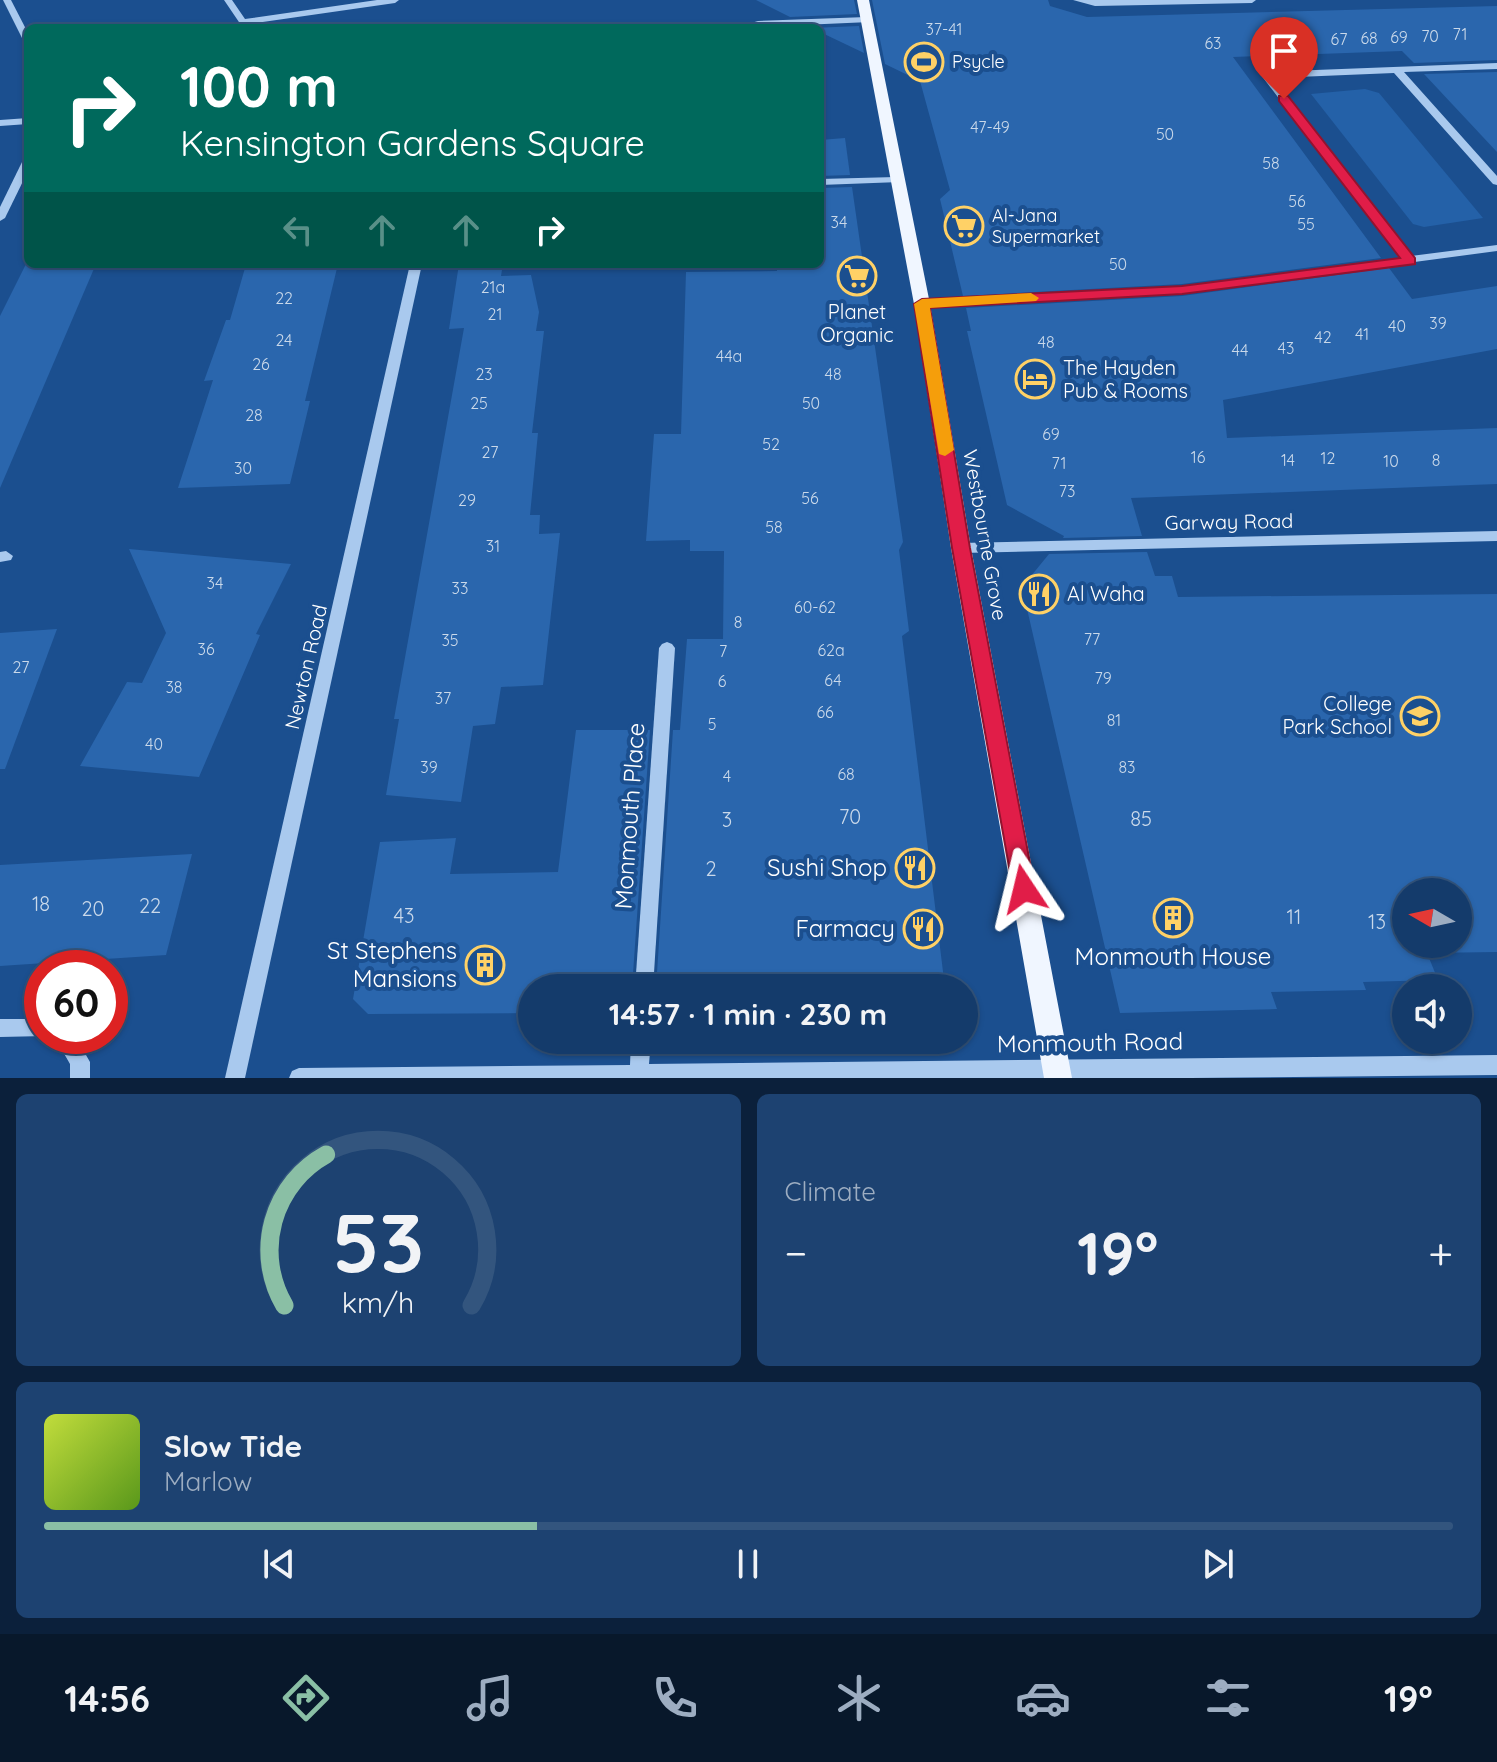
<!DOCTYPE html>
<html lang="en">
<head>
<meta charset="utf-8">
<style>
	body { margin:0; font-family:Quicksand,sans-serif; background:#1d4271; color:#f1f3f6; height:100vh; display:flex; flex-direction:column; font-size:30px; white-space:nowrap }
	* { box-sizing:border-box; margin:0 }
	p { font-size:26px; color:#9dadc1 }
	.icon { flex:none; width:44px; height:44px; fill:none; stroke:currentColor; stroke-width:2; stroke-linecap:round; stroke-linejoin:round }
	.map { position:relative; height:1078px; overflow:hidden }
	.sheet { display:flex; flex-direction:column; gap:16px; padding:16px; background:#0b203b; flex:1 }
	.sheet>* { flex:none }
	.top-card { position:absolute; left:24px; top:24px; width:800px; height:244px; border-radius:12px; box-shadow:0 2px 6px #0004,0 0 0 2px #33557e; background:#00695c; color:#fff; overflow:hidden }
	.needle { width:52px; rotate:279deg }
	.buttons { position:absolute; left:1392px; top:878px; display:grid; gap:16px }
	.buttons a { display:grid; place-items:center; width:80px; height:80px; border-radius:50%; background:#143b6b; box-shadow:0 2px 6px #0004,0 0 0 2px #33557e; font-size:40px }
	.speed { position:absolute; left:24px; top:950px; display:flex; gap:16px; font-size:40px; font-weight:700; text-align:center }
	.speed>* { display:grid; place-content:center; width:104px; height:104px; border-radius:50%; background:#143b6b; box-shadow:0 2px 6px #0004,0 0 0 2px #33557e; line-height:1 }
	.speed .limit { border:12px solid #d22; background:#fff; color:#111 }
	.pin { position:absolute; display:grid; place-items:center; width:68px; height:68px; color:#fff; margin:-82px -34px; border-radius:50% 50% 50% 0; rotate:-45deg; box-shadow:0 0 8px #0007 }
	.pin .icon { rotate:45deg }
	.me { position:absolute; width:88px; margin:-44px; rotate:350deg; stroke-linejoin:round; filter:drop-shadow(0 0 6px #0008) }
	.turn { display:flex; align-items:center; gap:28px; height:168px; padding:0 24px; font-size:36px }
	.turn .icon { width:104px; height:104px; stroke-width:2.5 }
	.turn b { display:block; font-size:56px; line-height:68px }
	.lanes { display:flex; align-items:center; height:76px; padding:0 24px; background:#0003; justify-content:center; gap:40px; direction:ltr }
	.lanes .off { opacity:.35 }
	.big { font-size:60px; font-weight:800; line-height:1.1 }
	.sheet .widget { flex:1; display:flex; flex-direction:column; justify-content:center; gap:12px; min-width:0; padding:0 28px; border-radius:12px; background:#1d4271 }
	.sheet .dial { align-items:center; gap:0 }
	.dial svg { height:208px; overflow:visible; fill:none; stroke:#33557e; stroke-width:7; stroke-linecap:round; text-anchor:middle }
	.dial text { fill:#f1f3f6; stroke:none }
	.song { display:flex; align-items:center; gap:24px }
	.cover { width:96px; height:96px; border-radius:12px; background:linear-gradient(135deg,hsl(70 70% 55%),hsl(90 70% 35%)) }
	.played { height:8px; border-radius:4px; background:linear-gradient(90deg,#8abfa5 35%,#33557e 35%) }
	.keys { display:flex; justify-content:space-around; direction:ltr }
	.heat { display:flex; justify-content:space-between; align-items:center; font-size:44px; direction:ltr }
	.sheet .tiles { flex:1; display:grid; gap:16px; grid-template-columns:1fr 1fr }
	.widget:last-child { grid-column:span 2 }
	.trip { position:absolute; left:518px; top:974px; width:460px; height:80px; border-radius:40px; background:#143b6b; box-shadow:0 2px 6px #0004,0 0 0 2px #33557e; font-weight:800; line-height:80px; text-align:center }
	.tab-bar { display:flex; height:128px; justify-content:space-around; align-items:center; background:#08182b; color:#9dadc1 }
	.tab-bar .icon { width:56px; height:56px }
	.tab-bar .selected { color:#8abfa5 }
	.tab-bar b { font-size:36px; color:#f1f3f6 }
	.map>svg:first-child { display:block }
</style>
</head>
<body>
<div class="map">
<svg width="1497" height="1078" viewBox="0 0 1497 1078">
	<rect width="100%" height="100%" fill="#1b4f8f"/>
	<polygon fill="#2461a8" points="1365,89 1379,93 1483,218 1424,227 1413,224 1311,94"/>
	<g fill="#2a66ad" fill-rule="evenodd">
		<polygon points="756,0 854,0 857,14 790,17"/>
		<polygon points="872,0 1048,0 1050,6 1087,17 1497,6 1497,60 1414,63 1402,51 1233,57 1381,258 1182,284 963,296 940,199 950,190 920,81 885,64"/>
		<polygon points="859,26 864,53 820,32 820,28 812,28"/>
		<polygon points="1497,72 1497,152 1424,74"/>
		<polygon points="845,138 850,175 820,176 820,140"/>
		<polygon points="852,187 903,542 899,550 909,631 902,636 945,988 656,988 673,730 680,730 687,639 723,639 724,551 690,551 690,540 646,541 654,434 681,434 686,272 777,271 777,264 820,264 820,188"/>
		<polygon points="26,264 96,264 0,488 0,316"/>
		<polygon points="258,264 338,264 305,401 310,401 290,484 178,488 213,380 204,381 226,320 230,320 245,268 257,267"/>
		<polygon points="459,264 503,264 501,276 531,275 539,312 536,331 544,331 532,433 538,433 530,515 540,515 539,534 560,533 543,685 501,687 495,724 473,726 461,802 386,795 399,719 394,719 464,328 449,329"/>
		<polygon points="1389,268 1412,299 1497,286 1497,349 1223,400 1227,438 1497,428 1497,484 1131,498 1142,536 1063,538 1064,536 1007,505 967,331 971,331 966,308 1182,296"/>
		<polygon points="129,549 291,564 256,634 260,635 199,777 80,766 127,682 142,683 166,633"/>
		<path d="M 1147,552 L 1155,576 L 1172,576 L 1178,597 L 1497,594 L 1497,952 L 1427,953 L 1438,980 L 1363,982 L 1366,990 L 1271,992 L 1277,1009 L 1120,1013 L 1022,587 L 1049,554 ZM 1406,892 L 1458,892 L 1458,944 L 1406,944 Z"/>
		<polygon points="57,629 5,769 0,769 0,633"/>
		<polygon points="576,730 650,730 632,988 532,988 532,1013 368,1014 353,999 380,842 456,838 450,874 558,872"/>
		<polygon points="192,854 166,955 0,966 0,865"/>
	</g>
	<g fill="none" stroke-linecap="round" stroke-linejoin="round">
		<g fill="#a9c9ee" fill-rule="evenodd">
			<polygon points="3,0 11,0 28,33 28,45 24,42"/>
			<polygon points="224,0 232,0 245,19 377,0 399,0 395,3 249,24 251,28 243,28"/>
			<polygon points="1073,0 1256,0 1252,3 1095,6"/>
			<polygon points="867,17 871,20 870,22 734,28 758,21"/>
			<polygon points="1497,63 1497,69 1404,72 1497,176 1497,185 1493,184 1394,73 1273,78 1411,256 1497,245 1497,251 1182,293 922,307 916,304 922,301 1182,287 1401,258 1261,75 1266,72"/>
			<polygon points="28,118 28,124 0,126 0,120"/>
			<polygon points="28,157 28,171 5,218 0,221 0,207 23,160"/>
			<polygon points="896,177 901,180 900,182 820,185 820,179"/>
			<polygon points="410,264 422,264 245,1078 225,1078"/>
			<polygon points="1497,531 1497,541 961,553 954,548 961,543"/>
			<polygon points="6,551 13,556 11,560 0,562 0,552"/>
			<polygon points="667,642 672,644 675,648 653,988 635,988 659,648 662,644"/>
			<polygon points="0,1019 42,1019 42,1036 45,1036 0,1037"/>
			<polygon points="54,1036 75,1036 90,1062 90,1078 70,1078 70,1064"/>
			<polygon points="631,1040 651,1040 649,1064 1497,1055 1497,1075 1190,1078 289,1078 292,1071 299,1068 630,1065"/>
		</g>
		<polygon fill="#f0f6ff" fill-rule="evenodd" points="857,0 869,0 930,304 971,548 1072,1078 1044,1078 951,548 914,304"/>
	</g>
	<polygon fill="#e11d48" stroke="#92132f" stroke-width="2" points="1279,96 1288,96 1415,258 1415,264 1182,294 930,308 970,548 1035,889 1032,896 1024,899 1016,896 1013,889 952,548 914,304 922,299 1182,286 1400,258 1279,101"/>
	<polygon fill="#f59e0b" points="1031,293 1039,298 1036,301 930,308 954,450 945,456 939,454 914,304 922,299"/>
	<defs>
		<symbol id="stadium-ring" viewBox="-11 -11 22 22"><circle r="9.5" fill="#1b4f8f" stroke="#ffd166" stroke-width="1.5"/><path d="M0-5a6.5 5 0 1 0 0 10a6.5 5 0 1 0 0-10ZM-3.5-1.8h7v3.6h-7Z" fill="#ffd166"/></symbol>
		<symbol id="supermarket-ring" viewBox="-11 -11 22 22"><circle r="9.5" fill="#1b4f8f" stroke="#ffd166" stroke-width="1.5"/><path d="M-6-5.5h2.5l.6 2H6L4.5 2H-2.5L-4.4-4H-6ZM-1.5 3.2a1.3 1.3 0 1 0 .1 0ZM3 3.2a1.3 1.3 0 1 0 .1 0Z" fill="#ffd166"/></symbol>
		<symbol id="hotel-ring" viewBox="-11 -11 22 22"><circle r="9.5" fill="#1b4f8f" stroke="#ffd166" stroke-width="1.5"/><path d="M-6-4.5h1.5V1H6V5H4.5V3h-9V5H-6ZM-4 0a1.8 1.8 0 1 1 3.6 0ZM.5 0V-2.5h3Q6-2.5 6 0Z" fill="#ffd166"/></symbol>
		<symbol id="restaurant-ring" viewBox="-11 -11 22 22"><circle r="9.5" fill="#1b4f8f" stroke="#ffd166" stroke-width="1.5"/><path d="M-5-6h1v4h1v-4h1v4h1v-4h1v5L-1.5 .5V6h-2V.5L-5-1ZM5-6V6H3V1.5H1.5Q1.5-4 5-6Z" fill="#ffd166"/></symbol>
		<symbol id="school-ring" viewBox="-11 -11 22 22"><circle r="9.5" fill="#1b4f8f" stroke="#ffd166" stroke-width="1.5"/><path d="M0-5L7-2L0 1L-7-2ZM-4 1L0 2.5L4 1V4Q0 6-4 4Z" fill="#ffd166"/></symbol>
		<symbol id="building-ring" viewBox="-11 -11 22 22"><circle r="9.5" fill="#1b4f8f" stroke="#ffd166" stroke-width="1.5"/><path d="M-4-6H4V6H1V3H-1V6H-4ZM-2.5-4.3h1.7v1.8h-1.7ZM.8-4.3h1.7v1.8H.8ZM-2.5-1h1.7V.8h-1.7ZM.8-1h1.7V.8H.8Z" fill="#ffd166"/></symbol>
	</defs>
	<g fill-rule="evenodd">
		<use href="#stadium-ring" x="902" y="40" width="44" height="44"/>
		<use href="#supermarket-ring" x="942" y="204" width="44" height="44"/>
		<use href="#supermarket-ring" x="835" y="254" width="44" height="44"/>
		<use href="#hotel-ring" x="1013" y="357" width="44" height="44"/>
		<use href="#restaurant-ring" x="1017" y="572" width="44" height="44"/>
		<use href="#school-ring" x="1398" y="694" width="44" height="44"/>
		<use href="#restaurant-ring" x="893" y="846" width="44" height="44"/>
		<use href="#building-ring" x="1151" y="896" width="44" height="44"/>
		<use href="#restaurant-ring" x="901" y="907" width="44" height="44"/>
		<use href="#building-ring" x="463" y="943" width="44" height="44"/>
	</g>
	<g text-anchor="middle" stroke-width="8" stroke-linejoin="round" paint-order="stroke">
		<g font-size="16" fill="#cad9ea">
			<text x="944" y="35">37-41</text>
			<text x="1460" y="40">71</text>
			<text x="1430" y="42">70</text>
			<text x="1399" y="43">69</text>
			<text x="1369" y="44">68</text>
			<text x="1339" y="45">67</text>
			<text x="1213" y="49">63</text>
			<text x="990" y="133">47-49</text>
			<text x="1165" y="140">50</text>
			<text x="1271" y="169">58</text>
			<text x="1297" y="207">56</text>
			<text x="839" y="228">34</text>
			<text x="1306" y="230">55</text>
			<text x="1118" y="270">50</text>
			<text x="493" y="293">21a</text>
			<text x="284" y="304">22</text>
			<text x="495" y="320">21</text>
			<text x="1438" y="329">39</text>
			<text x="1397" y="332">40</text>
			<text x="1362" y="340">41</text>
			<text x="1323" y="343">42</text>
			<text x="284" y="346">24</text>
			<text x="1046" y="348">48</text>
			<text x="1286" y="354">43</text>
			<text x="1240" y="356">44</text>
			<text x="729" y="362">44a</text>
			<text x="261" y="370">26</text>
			<text x="484" y="380">23</text>
			<text x="833" y="380">48</text>
			<text x="479" y="409">25</text>
			<text x="811" y="409">50</text>
			<text x="254" y="421">28</text>
			<text x="1051" y="440">69</text>
			<text x="771" y="450">52</text>
			<text x="490" y="458">27</text>
			<text x="1198" y="463">16</text>
			<text x="1328" y="464">12</text>
			<text x="1288" y="466">14</text>
			<text x="1436" y="466">8</text>
			<text x="1391" y="467">10</text>
			<text x="1059" y="469">71</text>
			<text x="243" y="474">30</text>
			<text x="1067" y="497">73</text>
			<text x="810" y="504">56</text>
			<text x="467" y="506">29</text>
			<text x="774" y="533">58</text>
			<text x="493" y="552">31</text>
			<text x="215" y="589">34</text>
			<text x="460" y="594">33</text>
			<text x="815" y="613">60-62</text>
			<text x="738" y="628">8</text>
			<text x="1092" y="645">77</text>
			<text x="450" y="646">35</text>
			<text x="206" y="655">36</text>
			<text x="831" y="656">62a</text>
			<text x="723" y="657">7</text>
			<text x="21" y="673">27</text>
			<text x="1103" y="684">79</text>
			<text x="833" y="686">64</text>
			<text x="722" y="687">6</text>
			<text x="174" y="693">38</text>
			<text x="443" y="704">37</text>
			<text x="825" y="718">66</text>
			<text x="1114" y="726">81</text>
			<text x="712" y="730">5</text>
			<text x="154" y="750">40</text>
			<text x="429" y="773">39</text>
			<text x="1127" y="773">83</text>
			<text x="846" y="780">68</text>
			<text x="727" y="782">4</text>
		</g>
		<g font-size="18" fill="#fff" stroke="#1b4f8f" text-anchor="start">
			<text x="952" y="68">Psycle</text>
			<text x="992" y="222">Al-Jana<tspan x="992" dy="21">Supermarket</tspan></text>
		</g>
		<g font-size="20" fill="#fff" stroke="#1b4f8f" text-anchor="start">
			<text x="857" y="319" text-anchor="middle">Planet<tspan x="857" dy="23">Organic</tspan></text>
			<text x="1063" y="375">The Hayden<tspan x="1063" dy="23">Pub &amp; Rooms</tspan></text>
			<text x="1067" y="601">Al Waha</text>
			<text x="1392" y="711" text-anchor="end">College<tspan x="1392" dy="23">Park School</tspan></text>
		</g>
		<g font-size="20" fill="#fff" stroke="#1b4f8f">
			<text transform="translate(1229 522) rotate(-1)" y="7">Garway Road</text>
			<text transform="translate(985 535) rotate(80)" y="7">Westbourne Grove</text>
			<text transform="translate(306 667) rotate(-77)" y="7">Newton Road</text>
		</g>
		<g font-size="20" fill="#cad9ea">
			<text x="850" y="824">70</text>
			<text x="1141" y="826">85</text>
			<text x="727" y="827">3</text>
			<text x="711" y="876">2</text>
			<text x="41" y="911">18</text>
			<text x="150" y="913">22</text>
			<text x="93" y="916">20</text>
			<text x="404" y="923">43</text>
			<text x="1294" y="924">11</text>
			<text x="1377" y="929">13</text>
		</g>
		<g font-size="24" fill="#fff" stroke="#1b4f8f">
			<text transform="translate(630 816) rotate(-86)" y="8">Monmouth Place</text>
			<text transform="translate(1090 1043) rotate(-1)" y="8">Monmouth Road</text>
		</g>
		<g font-size="24" fill="#fff" stroke="#1b4f8f" text-anchor="end">
			<text x="887" y="876">Sushi Shop</text>
			<text x="895" y="937">Farmacy</text>
			<text x="457" y="959">St Stephens<tspan x="457" dy="28">Mansions</tspan></text>
			<text x="1173" y="965" text-anchor="middle">Monmouth House</text>
		</g>
	</g>
</svg>
<div class="buttons">
<a><svg class="needle" viewBox="-14 -14 28 28"><path d="M0-13l5 13h-10z" fill="#e53935"/><path d="M0 13l5-13h-10z" fill="#9dadc1"/></svg></a>
<a><svg class="icon" aria-label="sound" viewBox="0 0 24 24"><path d="M4 9h4l5-4v14l-5-4H4zM17 9q2 3 0 6"/></svg></a>
</div>
<div class="speed"><div class="limit">60</div></div>
<div class="pin" style="left:1284px;top:99px;background:#d93025"><svg class="icon" aria-label="arrive" viewBox="0 0 24 24"><path d="M6 21V4h12l-3 4 3 4H6"/></svg></div>
<svg class="me" style="left:1024px;top:889px" viewBox="-20 -20 40 40"><path d="M0-17L14 15 0 8-14 15z" fill="#e11d48" stroke="#fff" stroke-width="4"/></svg>
<div class="trip">14:57 · 1 min · 230 m</div>
<div class="top-card">
<div class="turn"><svg class="icon" aria-label="right" viewBox="0 0 24 24"><path d="M7 20v-9h11M14 6l5 5-5 5"/></svg><div><b>100 m</b>Kensington Gardens Square</div></div>
<div class="lanes"><svg class="icon off" aria-label="left" viewBox="0 0 24 24"><path d="M17 20v-9H6M10 6l-5 5 5 5"/></svg><svg class="icon off" aria-label="ahead" viewBox="0 0 24 24"><path d="M12 20V5M6 11l6-6 6 6"/></svg><svg class="icon off" aria-label="ahead" viewBox="0 0 24 24"><path d="M12 20V5M6 11l6-6 6 6"/></svg><svg class="icon" aria-label="right" viewBox="0 0 24 24"><path d="M7 20v-9h11M14 6l5 5-5 5"/></svg></div>
</div>
</div>
<section class="sheet">
<div class="tiles">
<div class="widget dial"><svg viewBox="0 0 100 80">
<path d="M14 69A42 42 0 1 1 86 69"/>
<path d="M14 69A42 42 0 0 1 30 11" stroke="#8abfa5"/>
<text x="50" y="56" font-size="32" font-weight="700">53</text>
<text x="50" y="72" font-size="11">km/h</text>
</svg></div>
<div class="widget"><p>Climate</p>
<div class="heat"><a>−</a><b class="big">19°</b><a>+</a></div>
</div>
<div class="widget">
<div class="song"><i class="cover"></i><div><b>Slow Tide</b><p>Marlow</p></div></div>
<div class="played"></div>
<div class="keys"><svg class="icon" aria-label="previous" viewBox="0 0 24 24"><path d="M18 5L8 12l10 7zM5 5v14"/></svg><svg class="icon" aria-label="pause" viewBox="0 0 24 24"><path d="M8 5v14M16 5v14"/></svg><svg class="icon" aria-label="next" viewBox="0 0 24 24"><path d="M6 5l10 7-10 7zM19 5v14"/></svg></div>
</div>
</div>
</section>
<nav class="tab-bar">
<b>14:56</b>
<svg class="icon selected" aria-label="directions" viewBox="0 0 24 24"><path d="M12 3l9 9-9 9-9-9zM9 14v-3h6M13 9l2 2-2 2"/></svg>
<svg class="icon" aria-label="music" viewBox="0 0 24 24"><path d="M9 18V5l10-2v13"/><circle cx="6" cy="18" r="3"/><circle cx="16" cy="16" r="3"/></svg>
<svg class="icon" aria-label="phone" viewBox="0 0 24 24"><path d="M5 4h4l2 5-3 2q2 4 5 5l2-3 5 2v4C11 20 4 13 5 4z"/></svg>
<svg class="icon" aria-label="climate" viewBox="0 0 24 24"><path d="M12 3v18M4 7l16 10M4 17L20 7"/></svg>
<svg class="icon" aria-label="car" viewBox="0 0 24 24"><path d="M5 17H2v-5l4-1 3-4h7l3 4 3 1v5h-3M9 17h6M6 11h13"/><circle cx="7" cy="17" r="2"/><circle cx="17" cy="17" r="2"/></svg>
<svg class="icon" aria-label="filters" viewBox="0 0 24 24"><path d="M4 7h16M4 17h16"/><circle cx="9" cy="7" r="2"/><circle cx="15" cy="17" r="2"/></svg>
<b>19°</b>
</nav>
</body>
</html>
